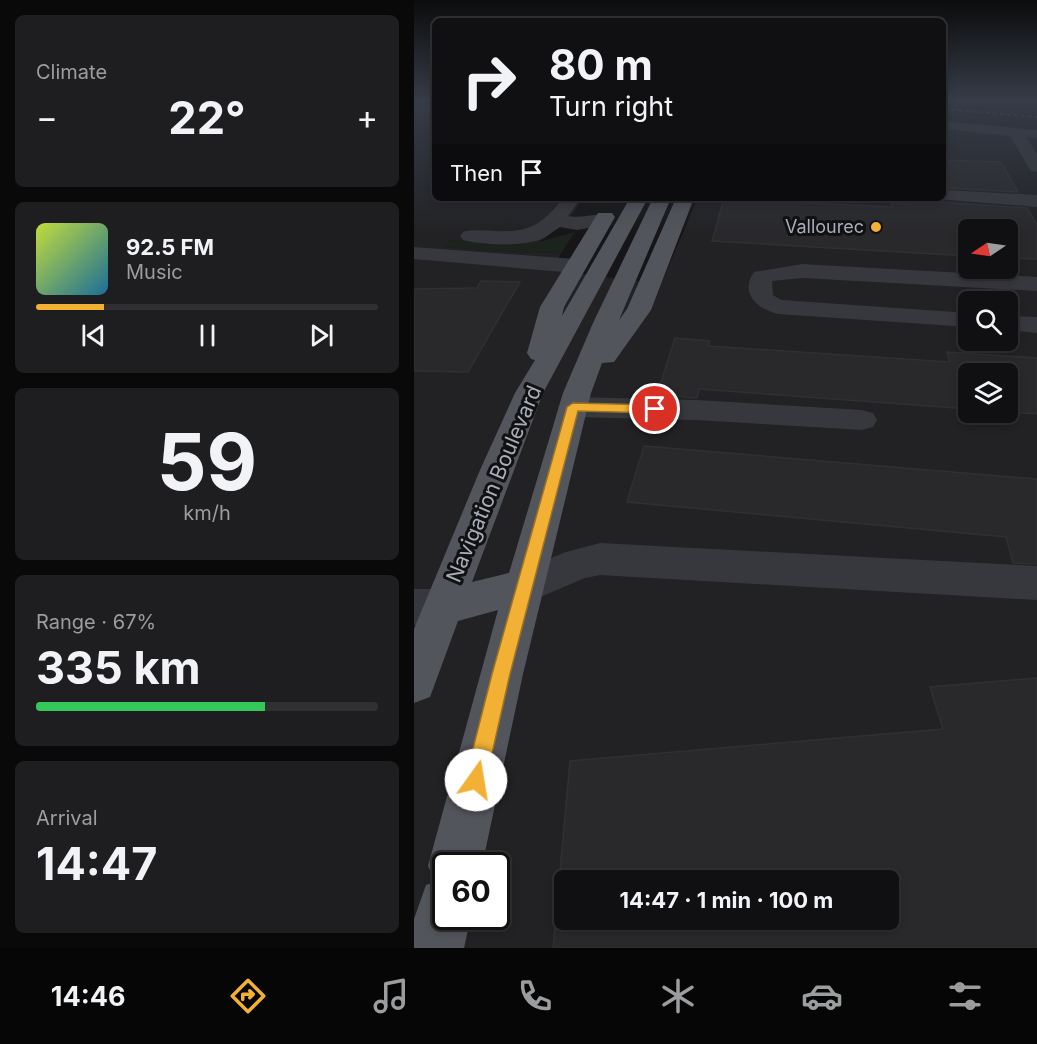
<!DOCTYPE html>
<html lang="en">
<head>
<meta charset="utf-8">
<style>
	body { margin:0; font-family:Inter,sans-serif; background:#1e1e20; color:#f1f3f6; height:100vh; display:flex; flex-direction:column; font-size:22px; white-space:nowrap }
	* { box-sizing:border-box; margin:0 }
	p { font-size:20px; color:#9c9d9f }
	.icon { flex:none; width:33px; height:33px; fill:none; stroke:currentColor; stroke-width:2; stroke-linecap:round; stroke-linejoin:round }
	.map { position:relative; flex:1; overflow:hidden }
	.sheet { display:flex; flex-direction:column; gap:15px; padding:15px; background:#09090a; width:414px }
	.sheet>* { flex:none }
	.guide { position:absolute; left:18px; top:18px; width:514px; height:183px; border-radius:9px; box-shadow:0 3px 9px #0003,0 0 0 2px #303032; background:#101012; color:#f1f3f6; overflow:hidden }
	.needle { width:39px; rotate:257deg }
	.tools { position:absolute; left:544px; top:219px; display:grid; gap:12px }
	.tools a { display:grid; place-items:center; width:60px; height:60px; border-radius:9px; background:#101012; box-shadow:0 3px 9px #0003,0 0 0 2px #303032; font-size:30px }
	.speed { position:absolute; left:18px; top:852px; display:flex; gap:12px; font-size:30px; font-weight:700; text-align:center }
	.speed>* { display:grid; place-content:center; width:78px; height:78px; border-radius:50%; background:#101012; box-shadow:0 3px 9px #0003,0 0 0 2px #303032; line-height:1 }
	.speed .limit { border:3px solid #111; border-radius:9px; background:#fff; color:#111 }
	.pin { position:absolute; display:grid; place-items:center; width:51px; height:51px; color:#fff; margin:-26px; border:3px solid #fff; border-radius:50%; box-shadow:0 2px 6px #0007 }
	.me { position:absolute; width:66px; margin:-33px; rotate:13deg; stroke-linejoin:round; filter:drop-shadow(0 0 4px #0008) }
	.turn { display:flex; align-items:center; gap:21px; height:126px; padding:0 18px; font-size:27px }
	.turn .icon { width:78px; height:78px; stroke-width:2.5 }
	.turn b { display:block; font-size:42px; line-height:51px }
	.then { display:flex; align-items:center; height:57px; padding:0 18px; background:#0003; gap:12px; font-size:22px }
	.big { font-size:45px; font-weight:700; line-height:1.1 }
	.sheet .tile { flex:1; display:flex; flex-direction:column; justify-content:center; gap:9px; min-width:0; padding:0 21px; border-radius:9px; background:#1e1e20 }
	.sheet .dial { align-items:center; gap:0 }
	.dial b { font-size:78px; line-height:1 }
	.song { display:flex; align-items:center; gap:18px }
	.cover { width:72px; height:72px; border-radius:9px; background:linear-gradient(135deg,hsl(70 70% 55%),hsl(200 70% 35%)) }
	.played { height:6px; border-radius:3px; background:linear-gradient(90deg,#f2b134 20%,#303032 20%) }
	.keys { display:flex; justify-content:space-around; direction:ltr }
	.heat { display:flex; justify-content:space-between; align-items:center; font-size:33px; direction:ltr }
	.charge { height:9px; border-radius:4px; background:linear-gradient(90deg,#34c759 67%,#303032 0) }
	.trip { position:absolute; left:140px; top:870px; width:345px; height:60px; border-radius:9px; background:#101012; box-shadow:0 3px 9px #0003,0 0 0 2px #303032; font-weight:700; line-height:60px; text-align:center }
	.menu { display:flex; height:96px; justify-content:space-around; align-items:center; background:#060607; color:#9c9d9f }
	.menu .icon { width:42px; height:42px }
	.menu .selected { color:#f2b134 }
	.menu b { font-size:27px; color:#f1f3f6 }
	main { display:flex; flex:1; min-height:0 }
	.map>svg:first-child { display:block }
</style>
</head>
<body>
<main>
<section class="sheet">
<div class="tile"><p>Climate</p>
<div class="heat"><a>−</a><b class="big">22°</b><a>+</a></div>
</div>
<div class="tile">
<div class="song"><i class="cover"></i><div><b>92.5 FM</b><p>Music</p></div></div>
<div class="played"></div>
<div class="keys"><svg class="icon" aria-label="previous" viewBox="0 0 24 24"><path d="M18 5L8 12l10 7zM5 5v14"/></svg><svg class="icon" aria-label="pause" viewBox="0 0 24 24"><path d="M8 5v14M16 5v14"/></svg><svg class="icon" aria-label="next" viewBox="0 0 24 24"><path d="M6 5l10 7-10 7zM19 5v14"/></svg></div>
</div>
<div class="tile dial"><b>59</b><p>km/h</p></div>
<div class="tile"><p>Range · 67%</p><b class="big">335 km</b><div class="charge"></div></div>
<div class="tile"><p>Arrival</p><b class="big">14:47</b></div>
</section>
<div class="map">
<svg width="623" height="948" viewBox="0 0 623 948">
	<rect width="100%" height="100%" fill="#161618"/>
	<path fill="#222225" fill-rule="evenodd" d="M 0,100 L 21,100 L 21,198 L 169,198 L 159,213 L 125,242 L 36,240 L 30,247 L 119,253 L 148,252 L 137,270 L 247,284 L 284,198 L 530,198 L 530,122 L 613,130 L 623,127 L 623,948 L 0,948 ZM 555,230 L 594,230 L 594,268 L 555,268 ZM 555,302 L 594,302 L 594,340 L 555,340 ZM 555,374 L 594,374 L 594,412 L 555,412 ZM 32,866 L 82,866 L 82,916 L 32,916 ZM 150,880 L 474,880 L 474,920 L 150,920 Z"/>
	<polygon fill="#1c231d" points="161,232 148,252 119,253 29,247 36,240 125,242"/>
	<g fill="#29292c" stroke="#303034" stroke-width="1.5" fill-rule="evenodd">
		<polygon points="530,160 587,162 604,192 530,188"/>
		<polygon points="310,199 478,207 477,203 498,204 497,200 613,208 623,225 623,259 594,258 594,230 555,230 555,256 298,241"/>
		<polygon points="67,281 106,282 54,372 0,371 0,289 63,288"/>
		<polygon points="261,338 296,341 294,346 536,362 533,352 623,358 623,414 594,412 594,374 555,374 555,409 285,389 283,398 243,395"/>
		<polygon points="230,446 623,479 623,564 599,563 592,537 213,502"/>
		<path d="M 623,678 L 623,948 L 139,948 L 156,761 L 529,729 L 516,687 ZM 150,880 L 474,880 L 474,920 L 150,920 Z"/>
	</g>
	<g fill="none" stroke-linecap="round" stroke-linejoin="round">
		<g fill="#37383d" fill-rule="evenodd">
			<polygon points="0,105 21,106 21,114 0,113"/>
			<polygon points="530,121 623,130 623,138 612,137 623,154 623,172 617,171 596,136 530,129"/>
			<polygon points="530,190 623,195 623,207 524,199 530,198"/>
			<path d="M 149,198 L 167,198 L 154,216 C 168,219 182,212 196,216 L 199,220 L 196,224 L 163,230 L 146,227 C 141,230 135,235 130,238 C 112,247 68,245 49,240 L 46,236 L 49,232 C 60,229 71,231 82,231 C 115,233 129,224 149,198 Z"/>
			<polygon points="0,247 161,259 169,261 172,266 169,271 161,273 0,259"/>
			<path d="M 388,264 L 623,277 L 623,291 L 388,278 L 358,281 L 359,295 L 367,300 L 555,313 L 555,327 L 364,314 C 344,309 325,294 340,272 Z"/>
			<polygon points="594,316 623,317 623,333 594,330"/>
			<polygon points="159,397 282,400 448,410 459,413 463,420 459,427 448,430 282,420 159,417 149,414 144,407 149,400"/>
			<polygon points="186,543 623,566 623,600 186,575 171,578 112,603 98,598 93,586 98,574 152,552"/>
			<polygon points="0,589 29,589 43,594 49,607 43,620 29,625 0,625"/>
		</g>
		<polygon fill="#53555c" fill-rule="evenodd" points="216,198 234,198 129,393 58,582 95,573 149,393 179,323 239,198 257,198 205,320 213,309 262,198 280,198 237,310 200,362 188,363 177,393 109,674 68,866 32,866 32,916 57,916 50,948 0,948 0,919 12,885 21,882 14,866 84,610 44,621 16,697 0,703 0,629 66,470 101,393 121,360 117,359 113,353 126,307 184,213 198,213 201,217 150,307 148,316"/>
		<polyline stroke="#4a4c52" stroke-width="2" stroke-dasharray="4 3" stroke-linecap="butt" points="530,109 623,117"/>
	</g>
	<linearGradient id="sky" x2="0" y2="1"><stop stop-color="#0c0c0d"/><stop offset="0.43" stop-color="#363c48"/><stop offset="1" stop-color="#363c48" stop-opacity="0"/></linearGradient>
	<rect width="623" height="233" fill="url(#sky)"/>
	<polygon fill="#f2b134" stroke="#9d7322" stroke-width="1.5" points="159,403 241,405 247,409 241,413 164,411 96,674 72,780 69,788 62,790 54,788 51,780 78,674 153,407"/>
	<circle fill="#f2b134" stroke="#111113" stroke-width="2" cx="462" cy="227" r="6"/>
	<g text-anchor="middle" stroke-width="6" stroke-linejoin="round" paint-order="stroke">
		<g font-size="18" fill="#a8adb8" stroke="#111113" text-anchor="end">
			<text x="450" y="233">Vallourec</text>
		</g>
		<g font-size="21" fill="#a8adb8" stroke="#111113">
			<text transform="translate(80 484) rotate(-67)" y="7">Navigation Boulevard</text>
		</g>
	</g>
</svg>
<div class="tools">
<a><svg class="needle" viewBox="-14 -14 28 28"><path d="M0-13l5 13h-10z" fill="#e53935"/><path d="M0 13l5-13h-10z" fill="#9c9d9f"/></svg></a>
<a><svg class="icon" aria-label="search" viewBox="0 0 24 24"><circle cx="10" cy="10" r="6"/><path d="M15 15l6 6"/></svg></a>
<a><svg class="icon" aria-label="layers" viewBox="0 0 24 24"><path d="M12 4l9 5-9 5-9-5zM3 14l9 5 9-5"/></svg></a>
</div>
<div class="speed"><div class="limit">60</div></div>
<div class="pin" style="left:241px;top:409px;background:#d93025"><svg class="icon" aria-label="arrive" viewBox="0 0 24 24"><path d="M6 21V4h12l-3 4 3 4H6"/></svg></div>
<svg class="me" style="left:62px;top:780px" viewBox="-20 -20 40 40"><circle r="19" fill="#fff"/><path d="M0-13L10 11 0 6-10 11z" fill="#f2b134"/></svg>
<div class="trip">14:47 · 1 min · 100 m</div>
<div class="guide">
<div class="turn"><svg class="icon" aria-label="right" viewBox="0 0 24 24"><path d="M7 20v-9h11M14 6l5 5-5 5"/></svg><div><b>80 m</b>Turn right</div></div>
<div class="then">Then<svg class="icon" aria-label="arrive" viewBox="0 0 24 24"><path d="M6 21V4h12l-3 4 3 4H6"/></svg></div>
</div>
</div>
</main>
<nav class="menu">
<b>14:46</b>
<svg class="icon selected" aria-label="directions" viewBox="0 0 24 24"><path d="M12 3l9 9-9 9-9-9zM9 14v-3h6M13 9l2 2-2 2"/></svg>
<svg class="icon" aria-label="music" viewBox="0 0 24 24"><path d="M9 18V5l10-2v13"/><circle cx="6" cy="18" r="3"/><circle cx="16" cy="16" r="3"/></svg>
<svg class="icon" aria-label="phone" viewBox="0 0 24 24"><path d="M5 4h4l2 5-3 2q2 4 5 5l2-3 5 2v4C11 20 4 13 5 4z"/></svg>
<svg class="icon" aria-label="climate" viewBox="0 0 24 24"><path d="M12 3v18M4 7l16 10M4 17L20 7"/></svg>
<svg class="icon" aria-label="car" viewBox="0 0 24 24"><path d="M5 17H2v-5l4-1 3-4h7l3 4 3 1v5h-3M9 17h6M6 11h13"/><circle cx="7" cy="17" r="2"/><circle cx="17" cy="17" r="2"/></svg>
<svg class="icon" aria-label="filters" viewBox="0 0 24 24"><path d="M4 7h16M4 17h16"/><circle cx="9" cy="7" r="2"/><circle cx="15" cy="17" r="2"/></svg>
</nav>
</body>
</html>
